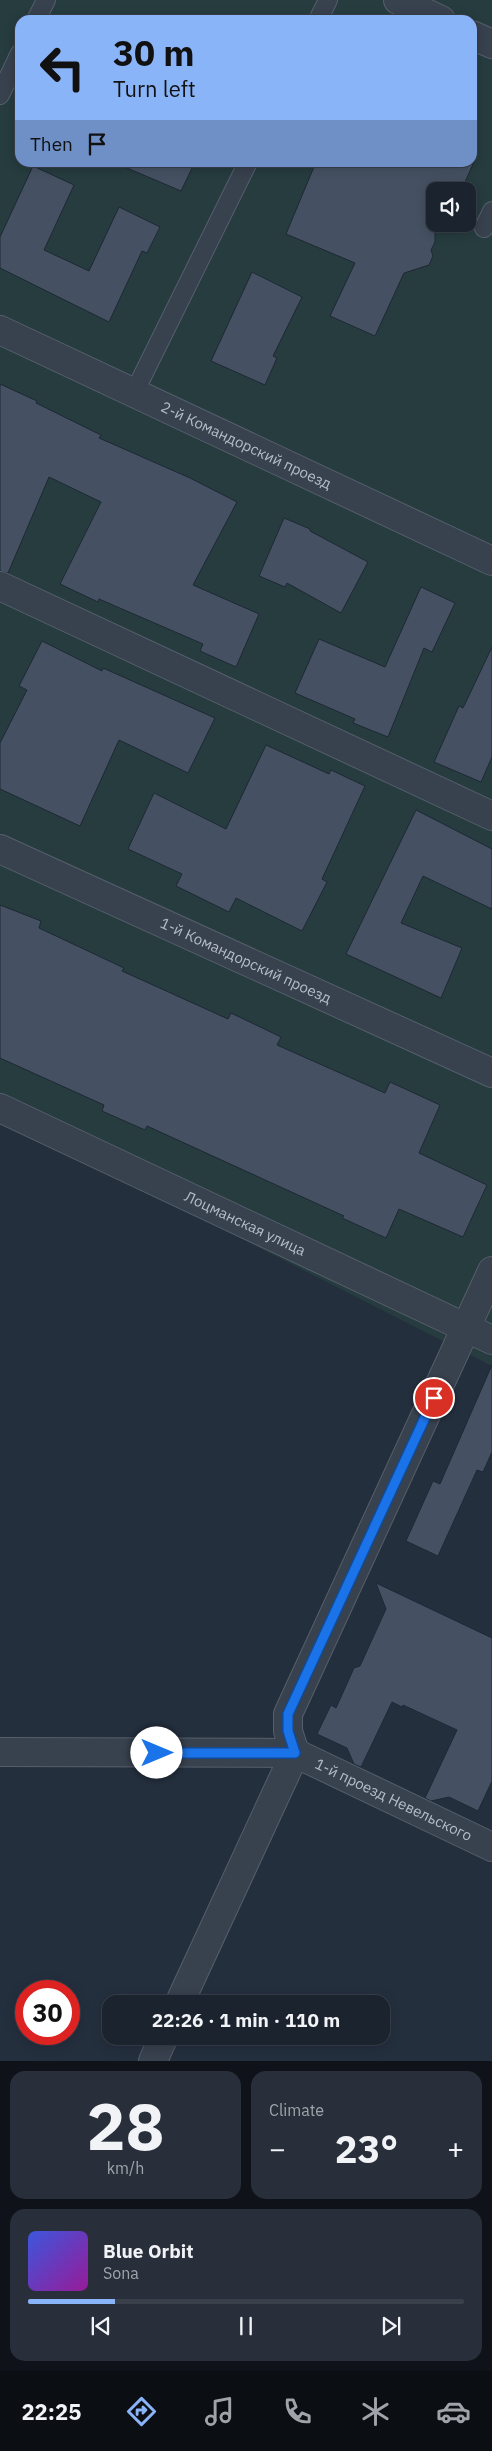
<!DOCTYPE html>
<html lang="en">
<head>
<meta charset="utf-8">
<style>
	body { margin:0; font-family:"IBM Plex Sans",sans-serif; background:#282f3a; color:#f1f3f6; height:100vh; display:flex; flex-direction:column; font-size:19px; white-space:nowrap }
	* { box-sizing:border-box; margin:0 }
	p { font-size:16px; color:#a0a4aa }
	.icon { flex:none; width:28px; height:28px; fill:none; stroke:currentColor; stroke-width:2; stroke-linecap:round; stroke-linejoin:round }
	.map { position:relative; height:2061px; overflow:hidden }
	.details { display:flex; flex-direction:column; gap:10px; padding:10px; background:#0f1319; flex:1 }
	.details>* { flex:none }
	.guide { position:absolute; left:15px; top:15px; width:462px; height:152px; border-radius:15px; box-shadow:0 2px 12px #0003,0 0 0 1px #39404a; background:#8ab4f8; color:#111; overflow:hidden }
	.controls { position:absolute; left:426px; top:182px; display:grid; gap:10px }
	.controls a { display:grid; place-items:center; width:50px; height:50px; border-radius:10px; background:#1b232e; box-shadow:0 2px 12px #0003,0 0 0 1px #39404a; font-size:25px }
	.speed { position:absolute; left:15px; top:1980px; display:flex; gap:10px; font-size:25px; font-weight:700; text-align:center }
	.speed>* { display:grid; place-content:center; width:65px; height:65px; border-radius:50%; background:#1b232e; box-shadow:0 2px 12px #0003,0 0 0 1px #39404a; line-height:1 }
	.speed .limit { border:8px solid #d22; background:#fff; color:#111 }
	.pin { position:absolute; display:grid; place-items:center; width:42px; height:42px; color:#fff; margin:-21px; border:2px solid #fff; border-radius:50%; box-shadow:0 1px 5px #0007 }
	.me { position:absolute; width:55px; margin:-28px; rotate:90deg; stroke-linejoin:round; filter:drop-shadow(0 0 4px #0008) }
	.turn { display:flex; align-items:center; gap:18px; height:105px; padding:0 15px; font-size:22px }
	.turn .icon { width:65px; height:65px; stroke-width:2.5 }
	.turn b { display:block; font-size:35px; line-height:42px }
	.then { display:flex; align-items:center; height:48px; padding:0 15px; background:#0003; gap:10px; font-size:19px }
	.big { font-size:38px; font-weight:700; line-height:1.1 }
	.details .widget { flex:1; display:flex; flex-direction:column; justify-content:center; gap:8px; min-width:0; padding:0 18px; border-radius:15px; background:#282f3a }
	.details .dial { align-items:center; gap:0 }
	.dial b { font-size:65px; line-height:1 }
	.song { display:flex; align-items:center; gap:15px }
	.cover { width:60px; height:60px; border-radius:8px; background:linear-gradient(135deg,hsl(230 70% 55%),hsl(300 70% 35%)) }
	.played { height:5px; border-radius:2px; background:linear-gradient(90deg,#8ab4f8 20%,#39404a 20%) }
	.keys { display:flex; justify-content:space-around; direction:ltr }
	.heat { display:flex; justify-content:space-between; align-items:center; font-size:28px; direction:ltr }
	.details .tiles { flex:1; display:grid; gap:10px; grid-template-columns:1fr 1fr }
	.widget:last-child { grid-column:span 2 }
	.trip { position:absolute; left:102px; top:1995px; width:288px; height:50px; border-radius:15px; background:#1b232e; box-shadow:0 2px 12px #0003,0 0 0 1px #39404a; font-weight:700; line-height:50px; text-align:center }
	.dock { display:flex; height:80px; justify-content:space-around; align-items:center; background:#0b0e12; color:#a0a4aa }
	.dock .icon { width:35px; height:35px }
	.dock .active { color:#8ab4f8 }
	.dock b { font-size:22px; color:#f1f3f6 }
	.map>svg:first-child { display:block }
</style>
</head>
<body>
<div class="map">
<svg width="492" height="2061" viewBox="0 0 492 2061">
	<rect width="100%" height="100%" fill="#242f3e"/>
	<path fill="#263c3f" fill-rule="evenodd" d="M 0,0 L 492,0 L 492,1366 L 0,1116 ZM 20,20 L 472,20 L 472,162 L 20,162 ZM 435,191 L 468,191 L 468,224 L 435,224 Z"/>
	<g fill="#455162" stroke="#1f2835">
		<polygon points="113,162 195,162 181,191"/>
		<polygon points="316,162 474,162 461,191 435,191 435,242 431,250 433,256 429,265 404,273 375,336 330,316 355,263 286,234"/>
		<polygon points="33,166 74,185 44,250 89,271 119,207 160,227 147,253 142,251 109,322 0,268 0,237"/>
		<polygon points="252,272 302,297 273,356 277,358 265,385 211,361"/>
		<polygon points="0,384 37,401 36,403 101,435 99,438 190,478 237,502 193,585 259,614 236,667 200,651 203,644 99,599 98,602 60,584 101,502 49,477 8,573 0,571"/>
		<polygon points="284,518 310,529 310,531 368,562 341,613 287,583 285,587 259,576"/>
		<polygon points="421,587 455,603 432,652 424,648 388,737 353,723 355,719 295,693 319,639 385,667"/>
		<polygon points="42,641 102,671 103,668 215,718 188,773 119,740 80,826 0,789 0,743 27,690 19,686"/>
		<polygon points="492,647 492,757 481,782 434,762 459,706 463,708"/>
		<polygon points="266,745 329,774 331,770 365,786 322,879 327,882 302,931 236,898 229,912 176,886 182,874 128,849 154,793 226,829"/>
		<polygon points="416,810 492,849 492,909 423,876 401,923 462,948 441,998 346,954"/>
		<polygon points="0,905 41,921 39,928 124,968 122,971 228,1019 231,1013 281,1037 277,1045 385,1093 390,1082 440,1105 419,1153 487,1185 463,1237 399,1209 386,1238 342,1218 344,1216 147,1126 145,1130 102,1111 104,1105 0,1058"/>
		<polygon points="492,1365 492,1452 483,1472 477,1470 438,1556 406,1541 433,1481 440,1484"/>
		<polygon points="376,1583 492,1638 492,1781 478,1811 449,1797 431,1801 425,1798 457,1730 403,1705 402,1707 392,1702 361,1767 354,1764 347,1748 317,1734 331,1705 336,1708 354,1668 360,1666 386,1609"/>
	</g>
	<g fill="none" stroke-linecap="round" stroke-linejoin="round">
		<defs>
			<g id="lane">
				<polyline points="36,20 46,0"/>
				<polyline points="318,20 328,0"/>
				<polyline points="0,95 20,53"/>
				<polyline points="484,228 492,211"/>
				<polyline points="134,393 248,162"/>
			</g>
			<g id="street">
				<polyline points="398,0 441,20"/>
				<polyline points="472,35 492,44"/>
				<path id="s1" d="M 0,330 L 492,561"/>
				<polyline points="0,586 492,816"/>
				<path id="s2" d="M 0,849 L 492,1073"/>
				<path id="s3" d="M 0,1108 L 492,1340"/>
				<path id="s4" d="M 0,1752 L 295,1753 L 492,1847"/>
				<polyline points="179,2004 295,1753 288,1731 288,1714 492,1271"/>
				<polyline points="153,2061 164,2036"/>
			</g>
		</defs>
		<use href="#lane" stroke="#565f6c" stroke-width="20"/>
		<use href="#street" stroke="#565f6c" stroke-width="30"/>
		<use href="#lane" stroke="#38414e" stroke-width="18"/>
		<use href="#street" stroke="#38414e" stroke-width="28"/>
	</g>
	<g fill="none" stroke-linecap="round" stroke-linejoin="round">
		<defs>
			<polyline id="route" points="157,1753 295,1753 288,1731 288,1714 434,1398"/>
		</defs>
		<use href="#route" stroke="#114b97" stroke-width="12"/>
		<use href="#route" stroke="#1a73e8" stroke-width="9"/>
	</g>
	<g text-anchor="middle" stroke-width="5" stroke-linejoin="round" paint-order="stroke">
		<g font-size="15" fill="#b4bcc9" stroke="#1d2633">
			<text dy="5" stroke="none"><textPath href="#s1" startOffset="272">2-й Командорский проезд</textPath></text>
			<text dy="5" stroke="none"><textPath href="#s2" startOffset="270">1-й Командорский проезд</textPath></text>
			<text dy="5" stroke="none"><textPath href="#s3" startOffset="271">Лоцманская улица</textPath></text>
			<text dy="5" stroke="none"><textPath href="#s4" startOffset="404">1-й проезд Невельского</textPath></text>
		</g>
	</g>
</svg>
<div class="controls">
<a><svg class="icon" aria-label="sound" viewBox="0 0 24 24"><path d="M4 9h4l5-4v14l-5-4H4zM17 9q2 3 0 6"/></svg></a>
</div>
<div class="speed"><div class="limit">30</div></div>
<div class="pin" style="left:434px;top:1398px;background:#d93025"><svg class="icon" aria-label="arrive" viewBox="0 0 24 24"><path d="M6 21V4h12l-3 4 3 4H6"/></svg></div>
<svg class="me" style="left:157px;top:1753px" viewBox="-20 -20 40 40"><circle r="19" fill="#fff"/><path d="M0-13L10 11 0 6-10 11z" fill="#1a73e8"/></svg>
<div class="trip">22:26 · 1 min · 110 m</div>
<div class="guide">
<div class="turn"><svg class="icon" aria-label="left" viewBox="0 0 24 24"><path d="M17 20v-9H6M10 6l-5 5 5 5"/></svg><div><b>30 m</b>Turn left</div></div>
<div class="then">Then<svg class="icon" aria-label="arrive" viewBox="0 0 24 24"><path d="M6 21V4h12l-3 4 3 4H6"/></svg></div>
</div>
</div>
<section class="details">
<div class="tiles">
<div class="widget dial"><b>28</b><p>km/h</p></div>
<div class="widget"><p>Climate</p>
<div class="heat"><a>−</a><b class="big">23°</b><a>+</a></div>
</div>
<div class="widget">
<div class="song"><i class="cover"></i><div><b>Blue Orbit</b><p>Sona</p></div></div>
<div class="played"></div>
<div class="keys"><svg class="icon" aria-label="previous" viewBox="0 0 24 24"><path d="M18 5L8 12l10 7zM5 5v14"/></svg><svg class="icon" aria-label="pause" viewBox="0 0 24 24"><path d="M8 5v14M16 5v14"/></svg><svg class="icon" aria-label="next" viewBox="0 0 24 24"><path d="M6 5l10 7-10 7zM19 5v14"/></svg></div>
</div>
</div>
</section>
<nav class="dock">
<b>22:25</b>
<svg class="icon active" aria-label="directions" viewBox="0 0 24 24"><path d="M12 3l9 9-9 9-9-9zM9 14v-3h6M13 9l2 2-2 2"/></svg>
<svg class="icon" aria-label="music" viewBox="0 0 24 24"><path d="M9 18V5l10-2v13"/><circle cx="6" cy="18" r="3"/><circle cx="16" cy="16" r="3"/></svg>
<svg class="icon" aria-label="phone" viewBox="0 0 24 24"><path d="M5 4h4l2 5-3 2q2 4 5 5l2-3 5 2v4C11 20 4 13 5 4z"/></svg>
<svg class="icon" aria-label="climate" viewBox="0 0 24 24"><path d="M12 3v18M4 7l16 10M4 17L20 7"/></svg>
<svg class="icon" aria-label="car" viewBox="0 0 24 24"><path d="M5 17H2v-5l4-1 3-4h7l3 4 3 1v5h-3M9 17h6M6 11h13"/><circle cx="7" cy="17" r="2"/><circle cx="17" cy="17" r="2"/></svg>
</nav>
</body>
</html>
